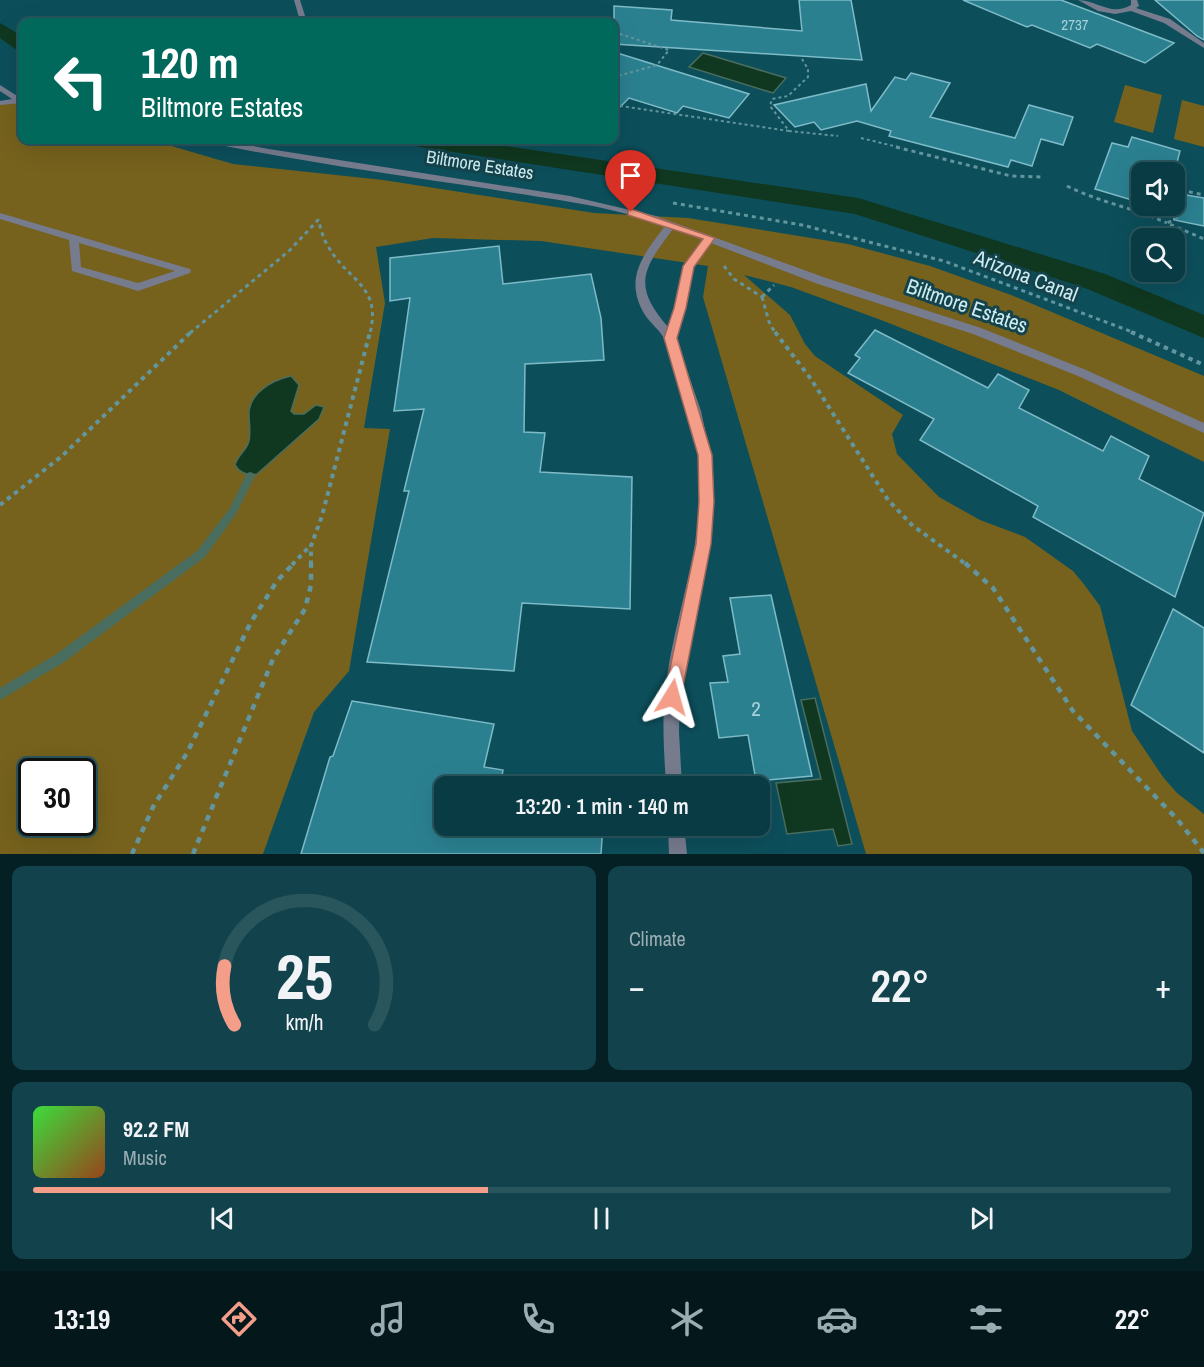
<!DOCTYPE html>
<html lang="en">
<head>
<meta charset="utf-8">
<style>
	body { margin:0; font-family:"Archivo Narrow",sans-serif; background:#12424b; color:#f1f3f6; height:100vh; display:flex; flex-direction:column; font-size:22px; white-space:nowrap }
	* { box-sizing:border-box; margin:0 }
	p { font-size:20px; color:#99adb2 }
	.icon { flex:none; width:33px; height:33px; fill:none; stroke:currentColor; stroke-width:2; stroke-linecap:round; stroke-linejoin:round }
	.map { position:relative; height:854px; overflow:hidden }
	.side { display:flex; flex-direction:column; gap:12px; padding:12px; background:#052025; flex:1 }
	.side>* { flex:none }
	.top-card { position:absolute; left:18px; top:18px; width:600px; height:126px; border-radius:12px; box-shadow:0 6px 24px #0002,0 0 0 2px #29555d; background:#00695c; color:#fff; overflow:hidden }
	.controls { position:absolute; left:1131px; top:162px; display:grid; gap:12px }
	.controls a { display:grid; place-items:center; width:54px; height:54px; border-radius:12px; background:#093b44; box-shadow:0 6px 24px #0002,0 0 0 2px #29555d; font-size:30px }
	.speed { position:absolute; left:18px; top:758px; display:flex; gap:12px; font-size:30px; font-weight:700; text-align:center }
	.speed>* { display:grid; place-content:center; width:78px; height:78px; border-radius:50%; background:#093b44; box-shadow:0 6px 24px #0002,0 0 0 2px #29555d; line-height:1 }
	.speed .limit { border:3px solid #111; border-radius:9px; background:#fff; color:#111 }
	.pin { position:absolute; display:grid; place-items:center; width:51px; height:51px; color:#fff; margin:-62px -26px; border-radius:50% 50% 50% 0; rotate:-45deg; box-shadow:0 0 6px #0007 }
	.pin .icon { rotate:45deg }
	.me { position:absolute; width:66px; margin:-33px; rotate:8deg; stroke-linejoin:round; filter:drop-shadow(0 0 4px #0008) }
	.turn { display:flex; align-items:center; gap:21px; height:126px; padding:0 24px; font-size:27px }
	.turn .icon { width:78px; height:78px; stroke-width:2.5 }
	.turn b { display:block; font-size:42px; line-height:51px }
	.big { font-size:45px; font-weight:600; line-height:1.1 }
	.side .widget { flex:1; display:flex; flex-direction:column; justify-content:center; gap:9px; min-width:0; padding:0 21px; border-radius:12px; background:#12424b }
	.side .dial { align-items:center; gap:0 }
	.dial svg { height:156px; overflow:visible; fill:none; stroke:#29555d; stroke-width:7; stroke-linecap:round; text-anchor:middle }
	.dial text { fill:#f1f3f6; stroke:none }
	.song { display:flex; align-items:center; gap:18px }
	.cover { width:72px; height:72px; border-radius:9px; background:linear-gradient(135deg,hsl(120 70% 55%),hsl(20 70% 35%)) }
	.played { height:6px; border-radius:3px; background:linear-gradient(90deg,#f49e8a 40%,#29555d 40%) }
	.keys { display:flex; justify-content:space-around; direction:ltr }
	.heat { display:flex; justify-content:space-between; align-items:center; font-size:33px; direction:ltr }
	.side .tiles { flex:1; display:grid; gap:12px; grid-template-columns:1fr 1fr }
	.widget:last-child { grid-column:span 2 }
	.trip { position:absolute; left:434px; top:776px; width:336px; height:60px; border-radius:12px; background:#093b44; box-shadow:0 6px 24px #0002,0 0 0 2px #29555d; font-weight:600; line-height:60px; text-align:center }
	.menu { display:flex; height:96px; justify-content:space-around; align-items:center; background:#04181b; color:#99adb2 }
	.menu .icon { width:42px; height:42px }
	.menu .current { color:#f49e8a }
	.menu b { font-size:27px; color:#f1f3f6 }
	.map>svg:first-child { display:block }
</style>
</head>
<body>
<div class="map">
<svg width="1204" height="854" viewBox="0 0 1204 854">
	<rect width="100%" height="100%" fill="#0c4f5b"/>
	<g fill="#76621d" fill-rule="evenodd">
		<polygon points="1125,85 1162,95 1153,133 1114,122"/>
		<polygon points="1182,100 1204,106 1204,147 1174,139"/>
		<path d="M 19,101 L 22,102 L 22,140 L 151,140 L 233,164 L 383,180 L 594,213 L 688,218 L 848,244 L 930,266 L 1011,295 L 1204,376 L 1204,462 L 1059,390 L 881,320 L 791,287 L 744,275 L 790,315 L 805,344 L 815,356 L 903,415 L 892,434 L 897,454 L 939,497 L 980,520 L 1025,537 L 1073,571 L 1083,583 L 1100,606 L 1132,731 L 1163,777 L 1177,793 L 1204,814 L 1204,854 L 866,854 L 703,297 L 708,266 L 541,241 L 433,238 L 376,247 L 385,303 L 364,428 L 390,429 L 349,671 L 314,712 L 263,854 L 0,854 L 0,103 ZM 32,771 L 82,771 L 82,822 L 32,822 Z"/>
	</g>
	<g fill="#10371f" stroke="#496d5e" stroke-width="1.5">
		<polygon points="703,53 786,78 773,93 689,67"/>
		<path d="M 291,376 L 299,385 L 291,411 L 294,414 L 304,414 L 316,405 L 324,407 L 319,419 L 257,474 C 247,476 240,473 235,465 C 237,456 247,450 249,441 C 251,432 249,422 249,413 C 250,392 273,380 291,376 Z"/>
		<polygon points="815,698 852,844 838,846 833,829 787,834 776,783 821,779 801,700"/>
	</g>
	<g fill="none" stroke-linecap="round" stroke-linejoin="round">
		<polygon fill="#496d5e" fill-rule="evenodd" points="250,472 253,473 255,476 236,514 205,557 63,663 0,700 0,688 55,655 197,551 230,508 247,473"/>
		<g fill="#10371f" fill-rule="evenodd">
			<polygon points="0,23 22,36 22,51 15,49 0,38"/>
			<polygon points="409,140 465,140 858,198 1105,274 1204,315 1204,338 1085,288 855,214 420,147 412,145"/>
		</g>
	</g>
	<g fill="#2b8090" stroke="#7ebac7" stroke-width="1.5">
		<polygon points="799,0 851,0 862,60 614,44 614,6 672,10 671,20 802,31"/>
		<polygon points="963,0 1061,0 1174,43 1145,63 1097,44 1090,48 1032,25 1027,27"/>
		<polygon points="1155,0 1204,0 1204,40 1197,36"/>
		<polygon points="614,52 749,94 729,118 683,106 677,113 629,98 614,113"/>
		<polygon points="911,73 950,83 930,117 1015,138 1029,105 1073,117 1063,145 1041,139 1032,166 1011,160 1008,167 889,136 891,131 857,121 821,130 814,122 795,127 774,105 866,84 871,111 895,77 906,80"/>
		<polygon points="1132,137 1180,151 1174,174 1142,172 1142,203 1095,189 1112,143 1128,147"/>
		<polygon points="1174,193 1204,198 1204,226 1174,220"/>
		<polygon points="499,246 503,284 591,274 601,318 604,360 525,364 524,432 545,433 540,472 632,477 630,609 522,603 514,671 367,662 409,491 404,491 424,409 394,411 410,298 390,301 390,258"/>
		<polygon points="875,330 988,388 998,374 1029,390 1019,408 1103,451 1111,436 1149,456 1139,479 1204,513 1175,597 1033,517 1038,506 920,440 934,419 848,373 860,358 855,355"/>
		<polygon points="771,595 812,776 756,781 748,735 719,738 710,683 728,682 723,656 740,654 730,598"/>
		<polygon points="1173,609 1204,628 1204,753 1131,705"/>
		<polygon points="352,701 494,724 484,767 503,770 500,786 444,786 444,825 603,825 601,854 301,854 330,757 333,756"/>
	</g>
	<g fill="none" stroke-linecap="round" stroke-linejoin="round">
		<g stroke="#63959e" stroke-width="2" stroke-dasharray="3 3" stroke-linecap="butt">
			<polyline points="614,32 669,50 657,65 614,77"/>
			<polyline points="802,59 808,69 808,77 788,96 772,99 770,106 789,131 838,136"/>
			<polyline points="614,105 789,131"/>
			<polyline points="861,138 902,148"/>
		</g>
		<g stroke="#63959e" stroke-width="3" stroke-dasharray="4 4" stroke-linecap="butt">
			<polyline points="896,147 1011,176 1044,177"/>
			<path d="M 1067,186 C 1099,202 1134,208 1167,223"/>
			<polyline points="1174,191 1176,189 1204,195"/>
			<polyline points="1174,202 1179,212 1176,219 1167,223 1204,239"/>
			<polyline points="673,203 802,225 944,261 1135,333"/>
			<polyline points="724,266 734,279 762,297"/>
			<polyline points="762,297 770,325 776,333"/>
			<polyline points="762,297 774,285"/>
			<path d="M 190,333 L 289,251 L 318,220 C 321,228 323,239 328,246 C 347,281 382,285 370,333"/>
		</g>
		<g stroke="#63959e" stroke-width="4" stroke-dasharray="4.5 4.5" stroke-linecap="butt">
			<polyline points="775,332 811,379 888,500 912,525 967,565"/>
			<polyline points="1131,332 1204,365"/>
			<polyline points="0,505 62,456 191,332"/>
			<polyline points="292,565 310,546"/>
			<polyline points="311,565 311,546 322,516 370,332"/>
		</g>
		<g stroke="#63959e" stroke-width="4.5" stroke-dasharray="6 6" stroke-linecap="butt">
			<polyline points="965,563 993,588 1073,711 1177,819 1204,853"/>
			<polyline points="132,854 153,807 187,753 251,622 277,581 294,563"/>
			<polyline points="193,854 273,659 305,609 311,585 311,563"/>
		</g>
		<g fill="#767b8e" fill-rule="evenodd">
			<polygon points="294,0 300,0 307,22 300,21"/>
			<path d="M 0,213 L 190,269 L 191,271 L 190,273 L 138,291 L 72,271 L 69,240 L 0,219 ZM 79,243 L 175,271 L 138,283 L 81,267 Z"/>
		</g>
		<g fill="#767b8e" fill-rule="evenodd">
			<path d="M 1078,0 C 1097,0 1111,17 1131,5 L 1131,0 L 1137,0 L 1139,6 L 1136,8 L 1170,19 L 1204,43 L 1204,48 L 1164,23 L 1131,11 L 1115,14 L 1098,11 Z"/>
			<polygon points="0,85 22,99 22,103 0,105 0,101 12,99 0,91"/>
			<path d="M 206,140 L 220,140 L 269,149 L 570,196 L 656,216 L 826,278 L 981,328 L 1086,370 L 1204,423 L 1204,433 L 1078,376 L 973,334 L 818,284 L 711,243 L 694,267 L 685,308 L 676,339 L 701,411 L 710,454 L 714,482 L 710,538 L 686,650 L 680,691 L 679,732 L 682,786 L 666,786 C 664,750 661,713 667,677 C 678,602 709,531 698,453 C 692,416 681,374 665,340 C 660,330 651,324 645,315 C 623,279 643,255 665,226 C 610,205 548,199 490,189 C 397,175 303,162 210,143 ZM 673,229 L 703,240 L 684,266 L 669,328 C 632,286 642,270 673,229 Z"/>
			<polygon points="668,825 684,825 687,854 669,854"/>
		</g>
	</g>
	<polygon fill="#f49e8a" stroke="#9f675a" stroke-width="1.5" points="631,209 715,238 694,267 686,308 677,338 712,455 714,502 711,544 681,697 678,703 672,705 666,703 664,697 696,544 699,502 698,455 664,338 674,308 683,266 703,239 628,215 628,210"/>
	<g text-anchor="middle" stroke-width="6" stroke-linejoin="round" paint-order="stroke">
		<g font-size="15" fill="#a5d1da">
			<text x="1075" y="30">2737</text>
		</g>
		<g font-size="18" fill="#ceecf2" stroke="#14434c">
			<text transform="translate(480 165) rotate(9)" y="6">Biltmore Estates</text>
		</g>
		<g font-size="21" fill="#ceecf2" stroke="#14434c">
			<text transform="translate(1026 276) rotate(21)" y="7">Arizona Canal</text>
			<text transform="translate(967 306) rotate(19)" y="7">Biltmore Estates</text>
		</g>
		<g font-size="21" fill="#a5d1da">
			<text x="756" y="716">2</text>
		</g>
	</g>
</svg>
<div class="controls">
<a><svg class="icon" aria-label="sound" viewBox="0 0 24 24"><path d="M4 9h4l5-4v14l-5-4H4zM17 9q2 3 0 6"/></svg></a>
<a><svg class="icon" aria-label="search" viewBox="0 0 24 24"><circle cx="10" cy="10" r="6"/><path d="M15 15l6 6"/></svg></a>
</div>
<div class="speed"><div class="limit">30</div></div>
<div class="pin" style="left:631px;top:212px;background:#d93025"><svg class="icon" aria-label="arrive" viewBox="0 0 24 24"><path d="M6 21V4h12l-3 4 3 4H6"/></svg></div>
<svg class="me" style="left:672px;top:697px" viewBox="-20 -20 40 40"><path d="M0-17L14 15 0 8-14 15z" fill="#f49e8a" stroke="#fff" stroke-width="4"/></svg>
<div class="trip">13:20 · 1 min · 140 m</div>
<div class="top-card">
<div class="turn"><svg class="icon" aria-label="left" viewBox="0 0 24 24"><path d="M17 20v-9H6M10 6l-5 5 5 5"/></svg><div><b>120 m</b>Biltmore Estates</div></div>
</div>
</div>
<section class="side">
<div class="tiles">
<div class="widget dial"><svg viewBox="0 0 100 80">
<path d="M14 69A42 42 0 1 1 86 69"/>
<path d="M14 69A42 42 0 0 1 9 39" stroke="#f49e8a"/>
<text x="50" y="56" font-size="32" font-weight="700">25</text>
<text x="50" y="72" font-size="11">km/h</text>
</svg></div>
<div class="widget"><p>Climate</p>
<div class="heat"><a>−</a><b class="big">22°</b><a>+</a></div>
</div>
<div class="widget">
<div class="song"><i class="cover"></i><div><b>92.2 FM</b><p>Music</p></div></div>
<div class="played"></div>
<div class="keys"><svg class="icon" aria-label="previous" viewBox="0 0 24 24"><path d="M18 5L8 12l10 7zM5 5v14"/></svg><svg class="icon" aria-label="pause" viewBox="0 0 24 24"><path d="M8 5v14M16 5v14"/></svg><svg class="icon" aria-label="next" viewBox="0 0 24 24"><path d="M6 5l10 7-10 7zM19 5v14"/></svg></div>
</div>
</div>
</section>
<nav class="menu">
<b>13:19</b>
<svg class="icon current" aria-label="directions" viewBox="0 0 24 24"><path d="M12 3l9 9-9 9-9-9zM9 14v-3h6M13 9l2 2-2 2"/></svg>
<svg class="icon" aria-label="music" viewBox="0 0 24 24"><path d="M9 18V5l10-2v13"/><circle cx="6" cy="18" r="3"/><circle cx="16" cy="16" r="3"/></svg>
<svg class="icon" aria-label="phone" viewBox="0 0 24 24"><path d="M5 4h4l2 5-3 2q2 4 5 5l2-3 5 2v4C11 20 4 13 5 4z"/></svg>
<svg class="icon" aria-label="climate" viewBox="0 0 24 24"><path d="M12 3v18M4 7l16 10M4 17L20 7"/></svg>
<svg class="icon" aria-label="car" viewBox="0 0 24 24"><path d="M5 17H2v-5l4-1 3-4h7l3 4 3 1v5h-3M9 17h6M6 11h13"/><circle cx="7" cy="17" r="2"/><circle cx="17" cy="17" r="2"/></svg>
<svg class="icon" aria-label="filters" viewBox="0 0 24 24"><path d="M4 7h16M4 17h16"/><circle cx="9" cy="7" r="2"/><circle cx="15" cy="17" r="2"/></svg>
<b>22°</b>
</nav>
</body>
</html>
